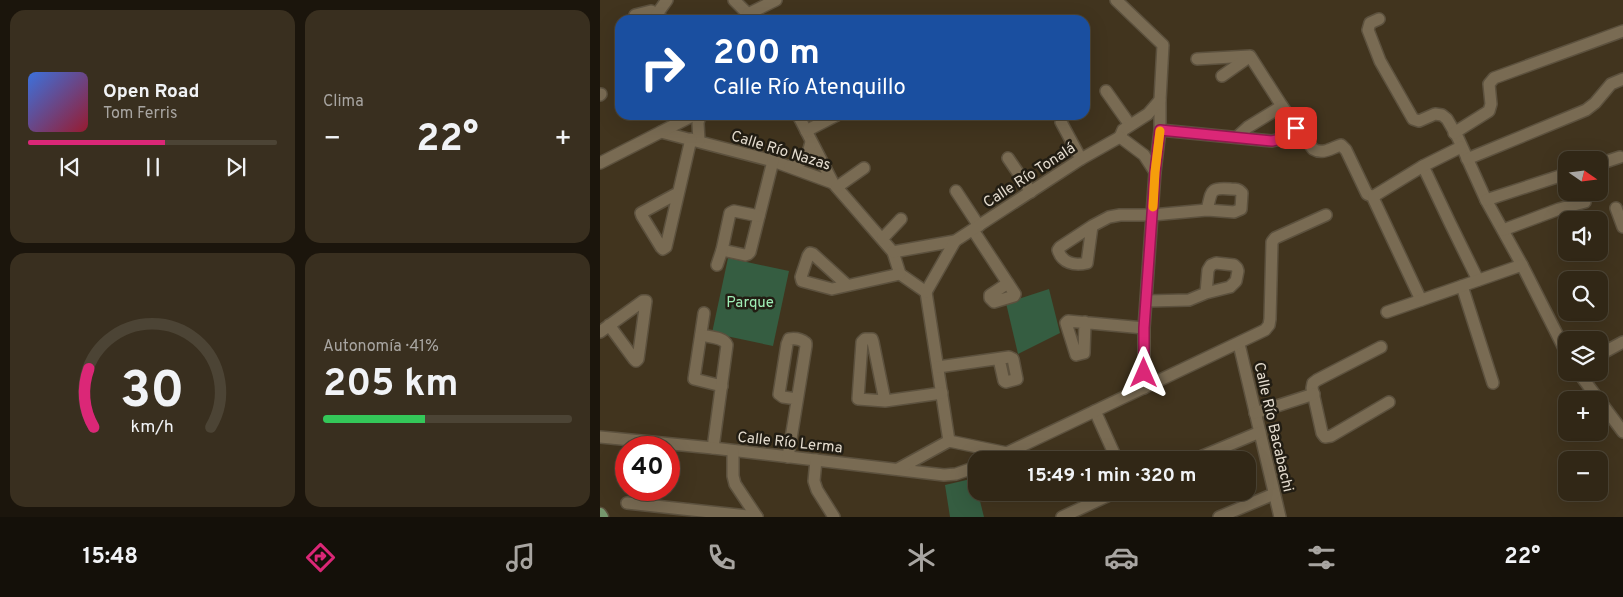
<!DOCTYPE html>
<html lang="es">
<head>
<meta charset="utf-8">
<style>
	body { margin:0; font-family:Overpass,sans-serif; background:#392f1f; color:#f1f3f6; height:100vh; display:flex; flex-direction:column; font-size:19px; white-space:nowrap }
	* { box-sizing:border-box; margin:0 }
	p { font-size:16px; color:#a8a5a1 }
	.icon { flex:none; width:28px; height:28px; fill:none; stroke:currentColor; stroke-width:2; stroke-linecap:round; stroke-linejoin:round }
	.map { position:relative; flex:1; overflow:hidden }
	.sheet { display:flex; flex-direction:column; gap:10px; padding:10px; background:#1b150c; width:600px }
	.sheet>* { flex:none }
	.top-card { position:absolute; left:15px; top:15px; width:475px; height:105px; border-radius:15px; box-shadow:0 5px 20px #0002,0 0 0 1px #4c4435; background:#1a4fa0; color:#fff; overflow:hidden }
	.needle { width:32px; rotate:104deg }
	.fabs { position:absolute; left:958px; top:151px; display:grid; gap:10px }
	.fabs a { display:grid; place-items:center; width:50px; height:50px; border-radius:10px; background:#312716; box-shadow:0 5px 20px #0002,0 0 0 1px #4c4435; font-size:25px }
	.speed { position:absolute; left:15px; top:436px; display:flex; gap:10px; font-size:25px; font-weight:700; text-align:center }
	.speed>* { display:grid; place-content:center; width:65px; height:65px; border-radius:50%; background:#312716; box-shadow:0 5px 20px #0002,0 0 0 1px #4c4435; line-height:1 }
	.speed .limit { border:8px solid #d22; background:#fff; color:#111 }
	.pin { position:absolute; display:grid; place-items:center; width:42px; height:42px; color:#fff; margin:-21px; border-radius:10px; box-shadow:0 2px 8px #0006 }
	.me { position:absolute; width:55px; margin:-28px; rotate:0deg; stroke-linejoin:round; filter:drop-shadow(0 0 4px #0008) }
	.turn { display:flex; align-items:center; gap:18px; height:105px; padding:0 15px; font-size:22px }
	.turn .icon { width:65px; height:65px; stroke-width:2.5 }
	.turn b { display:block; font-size:35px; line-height:42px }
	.big { font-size:38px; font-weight:700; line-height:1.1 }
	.sheet .tile { flex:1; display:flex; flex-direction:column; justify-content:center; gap:8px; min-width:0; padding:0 18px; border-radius:15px; background:#392f1f }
	.sheet .dial { align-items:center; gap:0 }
	.dial svg { height:130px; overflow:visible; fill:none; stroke:#4c4435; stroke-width:7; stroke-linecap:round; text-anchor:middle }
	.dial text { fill:#f1f3f6; stroke:none }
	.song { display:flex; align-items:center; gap:15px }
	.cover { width:60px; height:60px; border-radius:8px; background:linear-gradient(135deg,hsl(220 70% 55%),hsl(350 70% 35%)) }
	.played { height:5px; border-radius:2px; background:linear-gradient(90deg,#db2777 55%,#4c4435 55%) }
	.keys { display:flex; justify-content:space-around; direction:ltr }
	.heat { display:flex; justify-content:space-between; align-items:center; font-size:28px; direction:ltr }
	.charge { height:8px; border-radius:4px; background:linear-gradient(90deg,#34c759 41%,#4c4435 0) }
	.sheet .tiles { flex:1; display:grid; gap:10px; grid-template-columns:repeat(2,1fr) }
	.trip { position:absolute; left:368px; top:451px; width:288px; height:50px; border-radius:15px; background:#312716; box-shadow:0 5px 20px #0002,0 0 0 1px #4c4435; font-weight:700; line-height:50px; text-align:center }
	.tabs { display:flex; height:80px; justify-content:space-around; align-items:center; background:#141009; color:#a8a5a1 }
	.tabs .icon { width:35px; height:35px }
	.tabs .current { color:#db2777 }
	.tabs b { font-size:22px; color:#f1f3f6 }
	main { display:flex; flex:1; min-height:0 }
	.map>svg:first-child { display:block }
</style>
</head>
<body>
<main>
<section class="sheet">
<div class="tiles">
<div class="tile">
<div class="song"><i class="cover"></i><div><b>Open Road</b><p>Tom Ferris</p></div></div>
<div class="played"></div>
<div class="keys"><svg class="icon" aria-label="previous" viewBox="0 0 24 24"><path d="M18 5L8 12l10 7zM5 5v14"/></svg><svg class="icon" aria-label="pause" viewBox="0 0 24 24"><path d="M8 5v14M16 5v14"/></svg><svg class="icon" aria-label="next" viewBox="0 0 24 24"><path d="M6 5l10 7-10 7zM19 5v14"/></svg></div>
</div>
<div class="tile"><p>Clima</p>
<div class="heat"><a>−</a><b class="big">22°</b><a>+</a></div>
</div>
<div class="tile dial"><svg viewBox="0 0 100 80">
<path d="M14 69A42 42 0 1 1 86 69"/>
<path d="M14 69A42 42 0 0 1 11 33" stroke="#db2777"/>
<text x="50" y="56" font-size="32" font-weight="700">30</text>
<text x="50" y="72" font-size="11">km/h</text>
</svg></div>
<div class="tile"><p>Autonomía · 41%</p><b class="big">205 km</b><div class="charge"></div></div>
</div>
</section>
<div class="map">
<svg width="1023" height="517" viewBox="0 0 1023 517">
	<rect width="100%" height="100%" fill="#41341e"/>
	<g fill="#355d41">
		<polygon points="128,258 189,271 173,346 112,333"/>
		<polygon points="449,289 460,333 418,354 406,303"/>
		<polygon points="375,478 376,492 378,493 384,517 350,517 345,485"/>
	</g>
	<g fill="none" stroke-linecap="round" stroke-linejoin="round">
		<defs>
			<g id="minor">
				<polyline points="134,0 148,14 151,20"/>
				<polyline points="516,0 563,45 560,100 560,130 555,172 544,328 544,388"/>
				<polyline points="148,14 176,0"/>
				<polyline points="35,15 51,11 57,14 63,20"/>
				<polyline points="779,19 770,23 768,30 780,61 813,119 819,121 835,114 842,115 847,119 858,138 886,200 922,265 966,352"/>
				<polyline points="57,20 57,14 67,0"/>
				<path d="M 597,59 L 650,56 L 682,106 L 713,149 C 723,155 731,148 741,145 L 746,150 L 767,194 L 774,197"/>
				<polyline points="622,76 649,57"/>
				<polyline points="506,91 530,125"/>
				<polyline points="0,95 1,94"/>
				<polyline points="198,115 233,183 293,252 300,274 326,292 349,441"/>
				<polyline points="461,122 481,159"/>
				<polyline points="560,130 672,141 685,138 697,128"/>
				<polyline points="206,131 237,115"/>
				<polyline points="61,132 173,161 233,183"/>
				<polyline points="854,133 889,111 891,104 889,84 894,78 1023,31"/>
				<polyline points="637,137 648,127 682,106"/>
				<polyline points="99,141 98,123 100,115"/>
				<polyline points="408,158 431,192"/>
				<polyline points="867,159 986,110 995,103 1011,84 1023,79"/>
				<polyline points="0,163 94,115"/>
				<polyline points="999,164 1020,157"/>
				<path d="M 190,166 C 206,161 207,158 211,142"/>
				<polyline points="823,166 850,223 878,280"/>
				<polyline points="555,172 544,155 520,137 523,130 548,114 560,100"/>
				<polyline points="237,187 264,168"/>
				<polyline points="356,191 379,226"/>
				<polyline points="78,193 41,213 42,216 61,247 63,249 66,247 91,139"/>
				<polyline points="886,200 966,174"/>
				<polyline points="1016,208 1023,227"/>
				<path d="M 492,226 L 487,263 C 474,266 462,263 458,250 L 460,247 L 492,226 L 509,217 L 520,215 L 552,215 L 607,210 L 634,212 L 641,209 L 642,193 C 639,189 636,189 631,189 C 609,187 612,191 607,210"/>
				<polyline points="373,230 415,294 414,296 394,302 390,298 390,295 408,283"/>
				<polyline points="903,230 959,209 985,202"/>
				<polyline points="283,238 301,219"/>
				<polyline points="122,250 145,255 148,254 150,252 173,161"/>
				<polyline points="293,252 355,241 481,159 520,137"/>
				<polyline points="117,265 122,250 130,213 134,211 159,216"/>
				<polyline points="247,285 213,254 210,253 208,256 201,277 202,281 232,289 300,274"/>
				<polyline points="862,286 893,383"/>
				<polyline points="326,292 355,241"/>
				<polyline points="821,300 774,200 774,196 823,166 861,147"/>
				<polyline points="547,301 589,300 606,293 630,287 636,281 638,271 637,268 634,265 616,263 611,265 608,270 606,293"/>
				<polyline points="787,312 922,265"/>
				<polyline points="104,313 94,379 122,386"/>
				<polyline points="485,322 484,353 476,355 466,323 468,321 544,328"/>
				<polyline points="0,332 43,301 46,301 38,359 36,361 34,359 9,325"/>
				<path d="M 101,335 C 109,337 124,337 127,345 L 113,448"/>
				<polyline points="639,344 680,517"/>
				<polyline points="781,347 717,380 713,383 712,388 722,433 725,437 731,436 789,402"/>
				<polyline points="999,355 1023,342"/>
				<polyline points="338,367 409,357 413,359 417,379 406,382 404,381 399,359"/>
				<polyline points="978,372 1023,432"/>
				<polyline points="285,401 273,342 272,339 265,339 262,342 258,399 285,401 342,393"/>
				<polyline points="495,411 517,460"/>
				<polyline points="655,413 714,394"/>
				<polyline points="0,437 113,448 344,475 356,474 376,467"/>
				<polyline points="133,451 133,476 135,484 157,517"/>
				<path d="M 188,457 L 206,346 L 206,343 C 201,339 195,338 189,339 L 187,344 L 179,394 L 183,397 L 197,399"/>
				<polyline points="216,460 214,481 217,490 234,517"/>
				<polyline points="392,460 665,330 669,325 670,319 672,242 675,238 726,215"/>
				<polyline points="593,460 660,432"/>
				<polyline points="298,469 349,441 407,453"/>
				<polyline points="27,503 157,517"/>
				<polyline points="462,517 516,492"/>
				<polyline points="619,517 674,494"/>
			</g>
			<polyline id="major" points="0,514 2,517"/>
		</defs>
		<use href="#minor" stroke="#5c513e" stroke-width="14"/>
		<use href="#major" stroke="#5c513e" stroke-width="15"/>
		<use href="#minor" stroke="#796b53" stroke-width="11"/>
		<use href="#major" stroke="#75976d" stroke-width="12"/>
	</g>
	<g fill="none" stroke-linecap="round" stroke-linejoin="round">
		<defs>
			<polyline id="route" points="544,373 544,328 555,172 560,130 672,141 685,138 696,128"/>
		</defs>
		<use href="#route" stroke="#8e194d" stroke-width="12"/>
		<use href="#route" stroke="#db2777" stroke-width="9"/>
		<polyline stroke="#f59e0b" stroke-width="9" points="553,207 555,172 560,131"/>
	</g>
	<g text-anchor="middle" stroke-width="5" stroke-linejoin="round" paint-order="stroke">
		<g font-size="15" fill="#e5ddd0" stroke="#221d13">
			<text transform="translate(181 150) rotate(17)" y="5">Calle Río Nazas</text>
			<text transform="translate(429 175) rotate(-33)" y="5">Calle Río Tonalá</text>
			<text transform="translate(674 427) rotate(77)" y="5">Calle Río Bacabachi</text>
			<text transform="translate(190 442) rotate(6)" y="5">Calle Río Lerma</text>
		</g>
		<g font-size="15" fill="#9feeb6" stroke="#221d13">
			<text x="150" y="307">Parque</text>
		</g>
	</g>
</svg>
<div class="fabs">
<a><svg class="needle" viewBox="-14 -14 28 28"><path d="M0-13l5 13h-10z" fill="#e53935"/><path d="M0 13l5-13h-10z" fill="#a8a5a1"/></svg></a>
<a><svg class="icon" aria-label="sound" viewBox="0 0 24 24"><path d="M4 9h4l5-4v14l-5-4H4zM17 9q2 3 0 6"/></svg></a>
<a><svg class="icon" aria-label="search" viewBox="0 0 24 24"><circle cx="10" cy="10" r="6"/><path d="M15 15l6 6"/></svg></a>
<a><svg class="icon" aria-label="layers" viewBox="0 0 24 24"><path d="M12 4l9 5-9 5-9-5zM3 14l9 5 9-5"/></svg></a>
<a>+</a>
<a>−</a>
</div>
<div class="speed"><div class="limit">40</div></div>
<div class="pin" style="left:696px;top:128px;background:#d93025"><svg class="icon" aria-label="arrive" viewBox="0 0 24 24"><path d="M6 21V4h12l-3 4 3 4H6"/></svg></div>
<svg class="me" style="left:544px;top:373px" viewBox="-20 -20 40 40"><path d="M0-17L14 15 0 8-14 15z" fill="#db2777" stroke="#fff" stroke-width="4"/></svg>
<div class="trip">15:49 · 1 min · 320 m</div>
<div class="top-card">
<div class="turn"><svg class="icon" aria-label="right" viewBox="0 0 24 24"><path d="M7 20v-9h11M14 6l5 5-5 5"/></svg><div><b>200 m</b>Calle Río Atenquillo</div></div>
</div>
</div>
</main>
<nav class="tabs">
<b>15:48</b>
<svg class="icon current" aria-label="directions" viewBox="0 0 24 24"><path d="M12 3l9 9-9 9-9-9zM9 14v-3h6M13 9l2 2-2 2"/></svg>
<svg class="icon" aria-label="music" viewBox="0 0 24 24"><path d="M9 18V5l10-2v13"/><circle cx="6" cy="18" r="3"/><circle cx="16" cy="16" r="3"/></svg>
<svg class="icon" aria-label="phone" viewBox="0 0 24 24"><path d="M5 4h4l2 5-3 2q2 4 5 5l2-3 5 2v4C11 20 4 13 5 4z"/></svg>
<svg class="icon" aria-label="climate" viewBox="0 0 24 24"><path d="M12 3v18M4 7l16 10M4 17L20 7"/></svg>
<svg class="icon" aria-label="car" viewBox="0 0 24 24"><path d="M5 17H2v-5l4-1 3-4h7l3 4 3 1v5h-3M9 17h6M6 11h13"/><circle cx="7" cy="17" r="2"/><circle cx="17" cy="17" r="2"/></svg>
<svg class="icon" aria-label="filters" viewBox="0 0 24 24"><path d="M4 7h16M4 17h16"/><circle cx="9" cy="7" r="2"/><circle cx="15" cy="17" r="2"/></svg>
<b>22°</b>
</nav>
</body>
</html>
